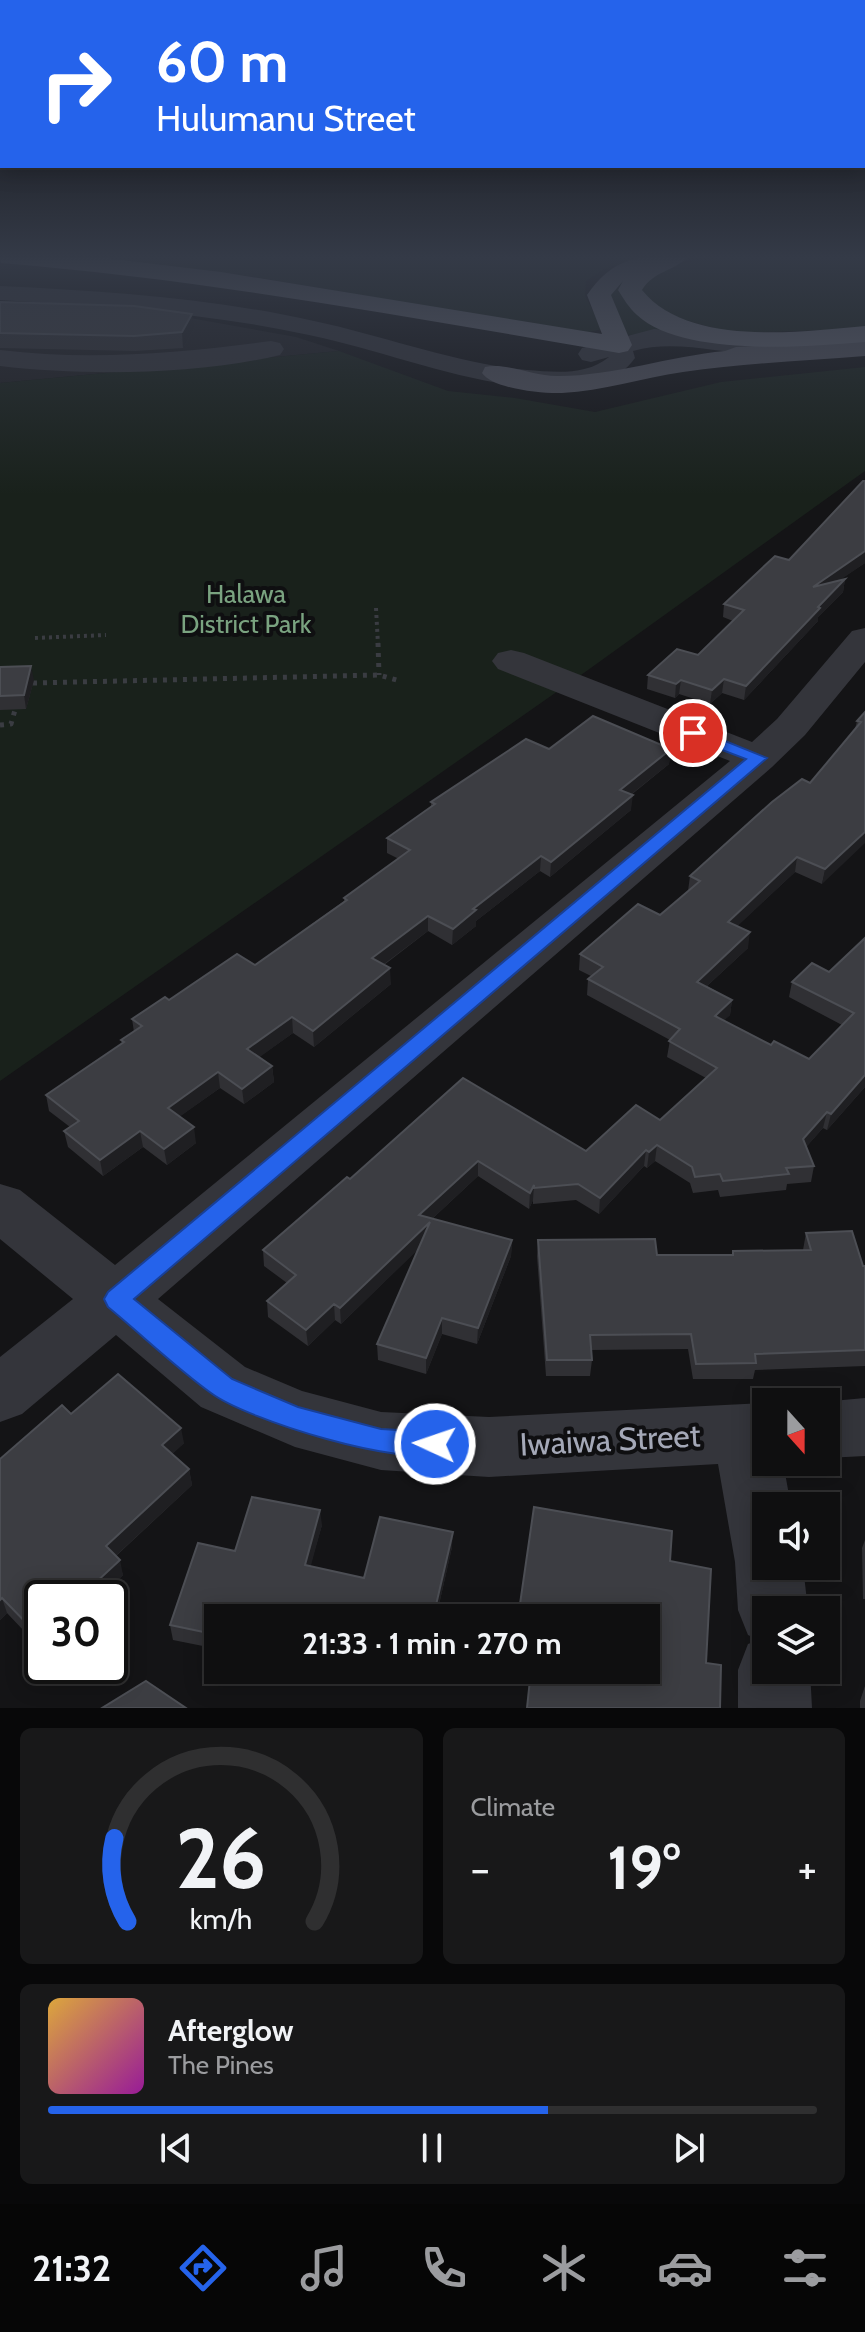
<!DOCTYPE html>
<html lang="en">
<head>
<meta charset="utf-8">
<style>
	body { margin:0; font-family:Cabin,sans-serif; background:#181819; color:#f1f3f6; height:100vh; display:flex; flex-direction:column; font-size:30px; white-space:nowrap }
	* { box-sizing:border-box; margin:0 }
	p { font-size:26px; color:#9b9c9f }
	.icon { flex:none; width:44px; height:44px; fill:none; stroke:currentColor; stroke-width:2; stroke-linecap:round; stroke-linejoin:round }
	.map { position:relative; height:1708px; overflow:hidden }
	.side { display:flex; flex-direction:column; gap:20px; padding:20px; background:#080809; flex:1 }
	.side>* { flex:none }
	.banner { position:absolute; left:0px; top:0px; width:866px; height:168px; box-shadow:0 4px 20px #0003,0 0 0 2px #2f2f30; background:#2563eb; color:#fff; overflow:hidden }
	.needle { width:52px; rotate:159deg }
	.controls { position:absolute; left:752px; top:1388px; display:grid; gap:16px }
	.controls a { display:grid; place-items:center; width:88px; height:88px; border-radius:0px; background:#0f0f10; box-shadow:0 4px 20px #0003,0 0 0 2px #2f2f30; font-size:40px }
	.speed { position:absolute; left:24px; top:1580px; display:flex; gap:16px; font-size:40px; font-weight:700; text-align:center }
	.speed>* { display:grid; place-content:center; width:104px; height:104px; border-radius:50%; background:#0f0f10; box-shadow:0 4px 20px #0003,0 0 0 2px #2f2f30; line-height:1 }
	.speed .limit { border:4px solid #111; border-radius:12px; background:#fff; color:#111 }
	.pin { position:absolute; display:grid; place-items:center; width:68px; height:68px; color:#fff; margin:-34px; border:4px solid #fff; border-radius:50%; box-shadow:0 2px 8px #0007 }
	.me { position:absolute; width:88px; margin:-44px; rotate:273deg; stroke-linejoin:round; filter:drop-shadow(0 0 6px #0008) }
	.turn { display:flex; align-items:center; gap:28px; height:168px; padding:0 24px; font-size:36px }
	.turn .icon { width:104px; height:104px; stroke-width:2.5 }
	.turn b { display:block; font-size:56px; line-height:68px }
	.big { font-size:60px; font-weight:700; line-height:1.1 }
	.side .widget { flex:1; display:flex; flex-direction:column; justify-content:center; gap:12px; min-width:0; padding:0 28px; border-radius:12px; background:#181819 }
	.side .dial { align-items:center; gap:0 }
	.dial svg { height:208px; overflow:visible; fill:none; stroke:#2f2f30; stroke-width:7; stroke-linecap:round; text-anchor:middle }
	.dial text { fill:#f1f3f6; stroke:none }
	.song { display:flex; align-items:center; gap:24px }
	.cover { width:96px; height:96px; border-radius:12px; background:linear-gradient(135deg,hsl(40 70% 55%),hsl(300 70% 35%)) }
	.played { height:8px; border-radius:4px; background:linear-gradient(90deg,#2563eb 65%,#2f2f30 65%) }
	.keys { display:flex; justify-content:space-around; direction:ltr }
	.heat { display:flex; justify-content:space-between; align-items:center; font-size:44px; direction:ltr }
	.side .tiles { flex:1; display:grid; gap:20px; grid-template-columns:1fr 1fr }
	.widget:last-child { grid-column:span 2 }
	.trip { position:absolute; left:204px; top:1604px; width:456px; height:80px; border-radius:0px; background:#0f0f10; box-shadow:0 4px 20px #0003,0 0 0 2px #2f2f30; font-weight:700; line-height:80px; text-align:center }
	.tab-bar { display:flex; height:128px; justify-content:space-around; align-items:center; background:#060606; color:#9b9c9f }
	.tab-bar .icon { width:56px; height:56px }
	.tab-bar .active { color:#2563eb }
	.tab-bar b { font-size:36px; color:#f1f3f6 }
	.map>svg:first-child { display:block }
</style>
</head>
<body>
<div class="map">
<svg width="865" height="1708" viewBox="0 0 865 1708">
	<rect width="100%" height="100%" fill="#141416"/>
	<polygon fill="#202023" points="0,303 179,316 296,337 339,351 0,383"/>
	<g fill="#19211b">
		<polygon points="56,256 654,256 604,269 586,281 585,296 603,329 584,333 249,276"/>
		<polygon points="749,256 865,256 865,329 733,333 669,316 641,293 647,277 675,265 694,261"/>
		<path d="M 629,276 L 620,290 C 627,318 667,325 690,333 L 627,335 L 609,300 L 612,283 Z"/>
		<polygon points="339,351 448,391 515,398 595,412 721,382 865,367 865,471 588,670 0,1081 0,383"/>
	</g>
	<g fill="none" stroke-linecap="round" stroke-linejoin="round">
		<g stroke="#3a3c42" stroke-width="4" stroke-dasharray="3 4" stroke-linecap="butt">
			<polyline points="376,608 378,645"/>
			<polyline points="35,638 106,635"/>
		</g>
		<g stroke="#3a3c42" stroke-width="5" stroke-dasharray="4 6" stroke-linecap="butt">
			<polyline points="378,643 379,675"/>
			<polyline points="33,683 379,675 400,681"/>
			<polyline points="0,725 11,724 15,710"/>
		</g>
		<g fill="#34353b" fill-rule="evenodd">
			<path d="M 0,286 C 105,291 211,298 314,321 C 385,336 454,363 527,370 C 554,372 586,376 609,357 L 591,362 L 582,360 L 578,354 L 582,348 L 654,329 L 756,338 L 797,337 L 865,327 L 865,343 C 829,348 794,354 758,354 C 717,353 674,339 633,351 L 635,358 C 618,382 588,388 559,388 C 474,389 392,352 309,335 C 207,313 104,306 0,300 Z"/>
			<path d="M 271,341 L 280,343 L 284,349 L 280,355 C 197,375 85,376 0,366 L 0,350 C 91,361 180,353 271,341 Z"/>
			<polygon points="865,628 865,662 805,735 772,767 158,1299 245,1367 302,1391 381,1412 489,1417 766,1403 766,1462 783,1462 791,1506 766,1506 766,1566 803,1566 808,1610 766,1610 766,1670 810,1670 812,1708 738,1708 738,1670 748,1644 759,1640 748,1635 738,1610 735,1562 718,1464 489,1477 381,1470 295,1447 201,1407 116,1335 22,1414 0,1422 0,1357 73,1299 0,1239 0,1184 20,1190 115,1265 730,761 498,669 492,661 498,653 511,650 524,653 752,742 777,719 852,631"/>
			<polygon points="865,1398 865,1456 826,1458 826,1402 821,1402"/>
		</g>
		<path fill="#50515a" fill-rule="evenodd" d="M 865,340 L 865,356 C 804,361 743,363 683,372 C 642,378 603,391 562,393 C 543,394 493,389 482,373 L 485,367 C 506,362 535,377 559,376 C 612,376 671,356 725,351 L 736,347 Z"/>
		<path fill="#60626c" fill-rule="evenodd" d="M 0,256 L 88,256 L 221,272 L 602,334 L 587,295 C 616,253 643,256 689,256 C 677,270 653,271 642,290 C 688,347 799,332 865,326 L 865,342 C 807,347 682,357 637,315 C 629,308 623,298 618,290 L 623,281 L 611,295 L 632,345 L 628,351 L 619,353 C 413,318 209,280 1,263 Z"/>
	</g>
	<g fill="#303034">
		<polygon points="0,302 194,329 183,348 135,351 0,348"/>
		<polygon points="789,560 865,563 839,580 845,579 843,592 818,617 818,621 744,700 722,693 710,704 679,694 675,698 647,689 648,675 698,655 733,621 723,617 724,604"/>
		<polygon points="0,667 34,680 26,709 0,710"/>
		<polygon points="865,712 822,884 795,872 737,926 748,948 707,986 732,1000 730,1015 724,1020 771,1045 809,1059 842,1025 789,997 792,982 829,972 865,938 865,1087 827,1130 823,1128 806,1147 814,1166 811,1182 787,1184 786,1190 720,1197 718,1190 693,1193 690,1183 655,1161 647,1168 644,1166 599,1214 576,1200 533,1204 533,1200 529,1209 478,1176 432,1219 512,1240 511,1256 477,1344 442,1334 426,1374 378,1360 377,1344 418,1249 341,1324 335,1320 308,1346 268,1317 267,1301 287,1283 264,1266 263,1250 350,1179 463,1078 586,1151 660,1120 706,1078 667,1057 670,1040 587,995 588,979 591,976 579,970 580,954 660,915 688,891 690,876 810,783 855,729 857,721"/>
		<polygon points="549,749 671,749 669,764 631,795 631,810 550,877 540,871 476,921 476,926 452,945 428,931 384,965 391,984 314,1047 293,1033 259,1057 272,1066 274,1082 244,1104 220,1088 180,1116 196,1143 167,1165 143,1147 103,1176 68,1147 64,1131 70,1127 49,1111 46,1095 122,1044 121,1040 134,1032 132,1019 169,1000 255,965 344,901 344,898 399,859 387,853 387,838 431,807 431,802"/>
		<polygon points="806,1233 865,1266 865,1366 755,1370 753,1379 693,1379 688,1349 591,1350 592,1360 590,1376 546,1376 537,1256 538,1240 657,1255 732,1255 733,1251 803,1250"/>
		<polygon points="71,1414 184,1443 172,1454 189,1469 192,1485 116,1556 123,1575 99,1598 42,1598 42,1650 7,1613 0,1620 0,1459"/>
		<polygon points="322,1525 310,1566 364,1578 452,1547 436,1618 218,1618 218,1649 173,1640 170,1625 235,1551"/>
		<polygon points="865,1540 865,1599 863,1599 862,1548"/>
		<polygon points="670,1561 706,1663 646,1618 519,1618 519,1611"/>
		<polygon points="315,1670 351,1670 349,1677"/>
		<polygon points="865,1686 865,1708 860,1708 860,1701"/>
	</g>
	<g fill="#1f1f22">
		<polygon points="192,314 194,329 183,348 182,332"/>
		<polygon points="865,551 865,563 811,600 813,587"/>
		<polygon points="845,579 843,592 818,617 818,621 744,700 746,686"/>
		<polygon points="31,666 34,680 26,709 24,695"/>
		<polygon points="724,679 722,693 710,704 712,690"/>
		<polygon points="681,680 679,694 675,698 676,684"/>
		<polygon points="671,749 669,764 619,804 620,790"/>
		<polygon points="633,795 631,810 550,877 551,862"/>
		<polygon points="865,832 865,843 822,884 825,869"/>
		<polygon points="541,856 540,871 476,921 476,926 452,945 453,929 473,909"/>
		<polygon points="797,857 795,872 726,937 728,922"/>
		<polygon points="428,916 428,931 372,973 372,958"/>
		<polygon points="750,932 748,948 695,997 697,982"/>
		<polygon points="390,968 391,984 314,1047 313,1031"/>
		<polygon points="732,1000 730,1015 713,1031 715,1016"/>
		<polygon points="292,1017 293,1033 249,1065 247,1049"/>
		<polygon points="272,1066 274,1082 244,1104 242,1089"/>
		<polygon points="218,1072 220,1088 171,1123 168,1108"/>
		<polygon points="865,1075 865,1087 827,1130 831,1114"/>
		<polygon points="827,1112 823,1128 800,1154 803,1139"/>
		<polygon points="194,1127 196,1143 167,1165 164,1149"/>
		<polygon points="140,1131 143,1147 103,1176 100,1160"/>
		<polygon points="657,1145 655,1161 647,1168 649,1152"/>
		<polygon points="646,1150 644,1166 599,1214 600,1198"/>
		<polygon points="478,1161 478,1176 419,1231 419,1215"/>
		<polygon points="534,1185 533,1200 529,1209 530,1193"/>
		<polygon points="430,1222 430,1238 341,1324 340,1308"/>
		<polygon points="512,1240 511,1256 477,1344 478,1328"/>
		<polygon points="334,1304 335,1320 308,1346 306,1330"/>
		<polygon points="442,1318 442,1334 426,1374 426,1358"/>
		<polygon points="181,1428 184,1443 165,1461 162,1445"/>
		<polygon points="189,1469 192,1485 109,1562 106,1546"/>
		<polygon points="320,1510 322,1525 307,1580 305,1565"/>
		<polygon points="453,1532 452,1547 436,1618 433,1618"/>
		<polygon points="120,1560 123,1575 99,1598 79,1598"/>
		<polygon points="2,1598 7,1613 0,1620 0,1600"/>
	</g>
	<g fill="#3c3d42" stroke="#4c4e54" stroke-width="2">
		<polygon points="0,302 134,306 192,314 182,332 134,336 0,333"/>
		<polygon points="863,481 865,481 865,551 813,587 845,579 818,607 820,608 746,686 724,679 712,690 681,680 676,684 648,675 677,649 698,655 744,610 724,604 775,556 789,560"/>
		<polygon points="31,666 24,695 0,696 0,667"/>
		<polygon points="865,712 865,832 825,869 797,857 728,922 750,932 697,982 732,1000 715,1016 771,1045 774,1041 809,1059 854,1013 792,982 812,963 829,972 865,938 865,1075 831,1114 827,1112 803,1139 814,1166 786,1168 789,1174 723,1181 720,1174 695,1177 692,1167 657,1145 649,1152 646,1150 600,1198 578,1184 534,1188 534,1185 530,1193 478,1161 419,1215 512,1240 478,1328 442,1318 426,1358 377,1344 430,1222 340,1308 334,1304 306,1330 267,1301 296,1275 263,1250 347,1177 350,1179 463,1078 586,1151 636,1105 660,1120 717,1068 669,1041 680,1029 588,979 603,967 580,954 638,904 660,915 700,881 690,876 772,802 802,779 810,783 861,722 857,721"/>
		<polygon points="593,716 671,749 620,790 633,795 551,862 541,856 473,909 476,910 453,929 428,916 372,958 390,968 313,1031 292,1017 247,1049 272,1066 242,1089 218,1072 168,1108 194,1127 164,1149 140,1131 100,1160 64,1131 79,1121 46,1095 124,1042 121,1040 142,1026 132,1019 165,997 169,1000 237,954 255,965 347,900 344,898 410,850 387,838 435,804 431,802 526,739 549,749"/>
		<polygon points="852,1231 863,1266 865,1266 865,1350 755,1354 756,1363 696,1364 691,1334 590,1335 592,1360 547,1360 538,1240 655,1239 657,1255 733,1255 733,1251 811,1250 806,1233"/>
		<polygon points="118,1374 181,1428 162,1445 189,1469 106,1546 120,1560 79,1598 42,1598 42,1633 39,1636 2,1598 0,1600 0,1459 62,1405 71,1414"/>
		<polygon points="252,1497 320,1510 305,1565 364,1578 380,1517 453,1532 433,1618 218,1618 218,1635 170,1625 198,1543 235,1551"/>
		<polygon points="534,1507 672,1531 670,1561 711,1569 706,1663 721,1665 720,1708 527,1708 531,1670 646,1670 646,1618 537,1618 538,1614 519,1611"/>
		<polygon points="146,1681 186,1708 102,1708"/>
	</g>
	<linearGradient id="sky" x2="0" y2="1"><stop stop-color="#0b0b0c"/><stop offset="0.52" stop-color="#343a47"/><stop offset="1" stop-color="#343a47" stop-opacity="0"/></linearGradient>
	<rect width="865" height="495" fill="url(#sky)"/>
	<path fill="#2563eb" stroke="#184099" stroke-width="2" d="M 693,728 L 767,758 L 134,1299 L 232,1379 L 298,1407 L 381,1429 L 435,1432 L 444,1435 L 448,1444 L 444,1453 C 403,1468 247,1420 211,1393 C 175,1367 142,1335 108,1307 L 104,1299 L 108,1292 L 746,759 L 688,737 L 685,733 Z"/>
	<g text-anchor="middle" stroke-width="8" stroke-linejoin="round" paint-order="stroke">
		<g font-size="26" fill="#7aa380" stroke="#0f0f11">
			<text x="246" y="603">Halawa<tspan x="246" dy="30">District Park</tspan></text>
		</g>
		<g font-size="32" fill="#a4a8b7" stroke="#0f0f11">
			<text transform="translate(610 1440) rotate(-3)" y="11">Iwaiwa Street</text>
		</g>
	</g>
</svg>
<div class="controls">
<a><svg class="needle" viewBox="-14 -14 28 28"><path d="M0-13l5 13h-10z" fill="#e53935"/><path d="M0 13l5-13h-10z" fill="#9b9c9f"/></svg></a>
<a><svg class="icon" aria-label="sound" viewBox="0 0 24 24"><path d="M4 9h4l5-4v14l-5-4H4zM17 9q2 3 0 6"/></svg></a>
<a><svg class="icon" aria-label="layers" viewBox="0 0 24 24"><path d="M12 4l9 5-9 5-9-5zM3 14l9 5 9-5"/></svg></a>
</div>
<div class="speed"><div class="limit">30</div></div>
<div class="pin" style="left:693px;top:733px;background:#d93025"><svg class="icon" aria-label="arrive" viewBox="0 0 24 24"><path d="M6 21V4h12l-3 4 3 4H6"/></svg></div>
<svg class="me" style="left:435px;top:1444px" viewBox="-20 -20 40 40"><circle r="17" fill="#2563eb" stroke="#fff" stroke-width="3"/><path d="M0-11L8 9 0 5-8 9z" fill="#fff"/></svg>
<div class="trip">21:33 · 1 min · 270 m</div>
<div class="banner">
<div class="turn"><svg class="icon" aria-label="right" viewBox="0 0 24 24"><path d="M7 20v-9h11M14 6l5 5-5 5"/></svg><div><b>60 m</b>Hulumanu Street</div></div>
</div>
</div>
<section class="side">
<div class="tiles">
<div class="widget dial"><svg viewBox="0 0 100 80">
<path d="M14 69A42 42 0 1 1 86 69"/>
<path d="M14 69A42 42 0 0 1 9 37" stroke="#2563eb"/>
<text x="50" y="56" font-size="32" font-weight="700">26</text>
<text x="50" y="72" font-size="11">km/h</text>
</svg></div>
<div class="widget"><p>Climate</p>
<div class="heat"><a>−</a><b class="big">19°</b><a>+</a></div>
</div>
<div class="widget">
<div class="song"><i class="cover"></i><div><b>Afterglow</b><p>The Pines</p></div></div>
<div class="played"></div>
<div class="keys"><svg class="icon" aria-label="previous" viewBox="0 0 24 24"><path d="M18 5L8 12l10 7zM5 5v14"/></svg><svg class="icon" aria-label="pause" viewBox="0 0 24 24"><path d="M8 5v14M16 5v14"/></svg><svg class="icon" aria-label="next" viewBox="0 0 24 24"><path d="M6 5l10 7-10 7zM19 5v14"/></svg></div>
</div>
</div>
</section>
<nav class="tab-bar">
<b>21:32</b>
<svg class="icon active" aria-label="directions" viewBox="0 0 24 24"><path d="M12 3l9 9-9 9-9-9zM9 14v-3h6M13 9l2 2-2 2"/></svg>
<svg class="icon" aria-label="music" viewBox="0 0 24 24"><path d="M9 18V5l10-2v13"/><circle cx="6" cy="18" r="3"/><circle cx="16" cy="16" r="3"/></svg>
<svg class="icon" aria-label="phone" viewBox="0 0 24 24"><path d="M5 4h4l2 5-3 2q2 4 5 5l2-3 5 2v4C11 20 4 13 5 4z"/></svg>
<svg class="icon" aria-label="climate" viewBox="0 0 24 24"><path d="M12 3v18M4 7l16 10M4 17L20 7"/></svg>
<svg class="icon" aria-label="car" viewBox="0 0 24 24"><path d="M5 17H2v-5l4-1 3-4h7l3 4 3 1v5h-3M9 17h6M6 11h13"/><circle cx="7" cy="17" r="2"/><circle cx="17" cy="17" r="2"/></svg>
<svg class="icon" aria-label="filters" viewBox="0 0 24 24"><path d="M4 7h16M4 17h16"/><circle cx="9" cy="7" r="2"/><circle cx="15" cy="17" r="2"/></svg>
</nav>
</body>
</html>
